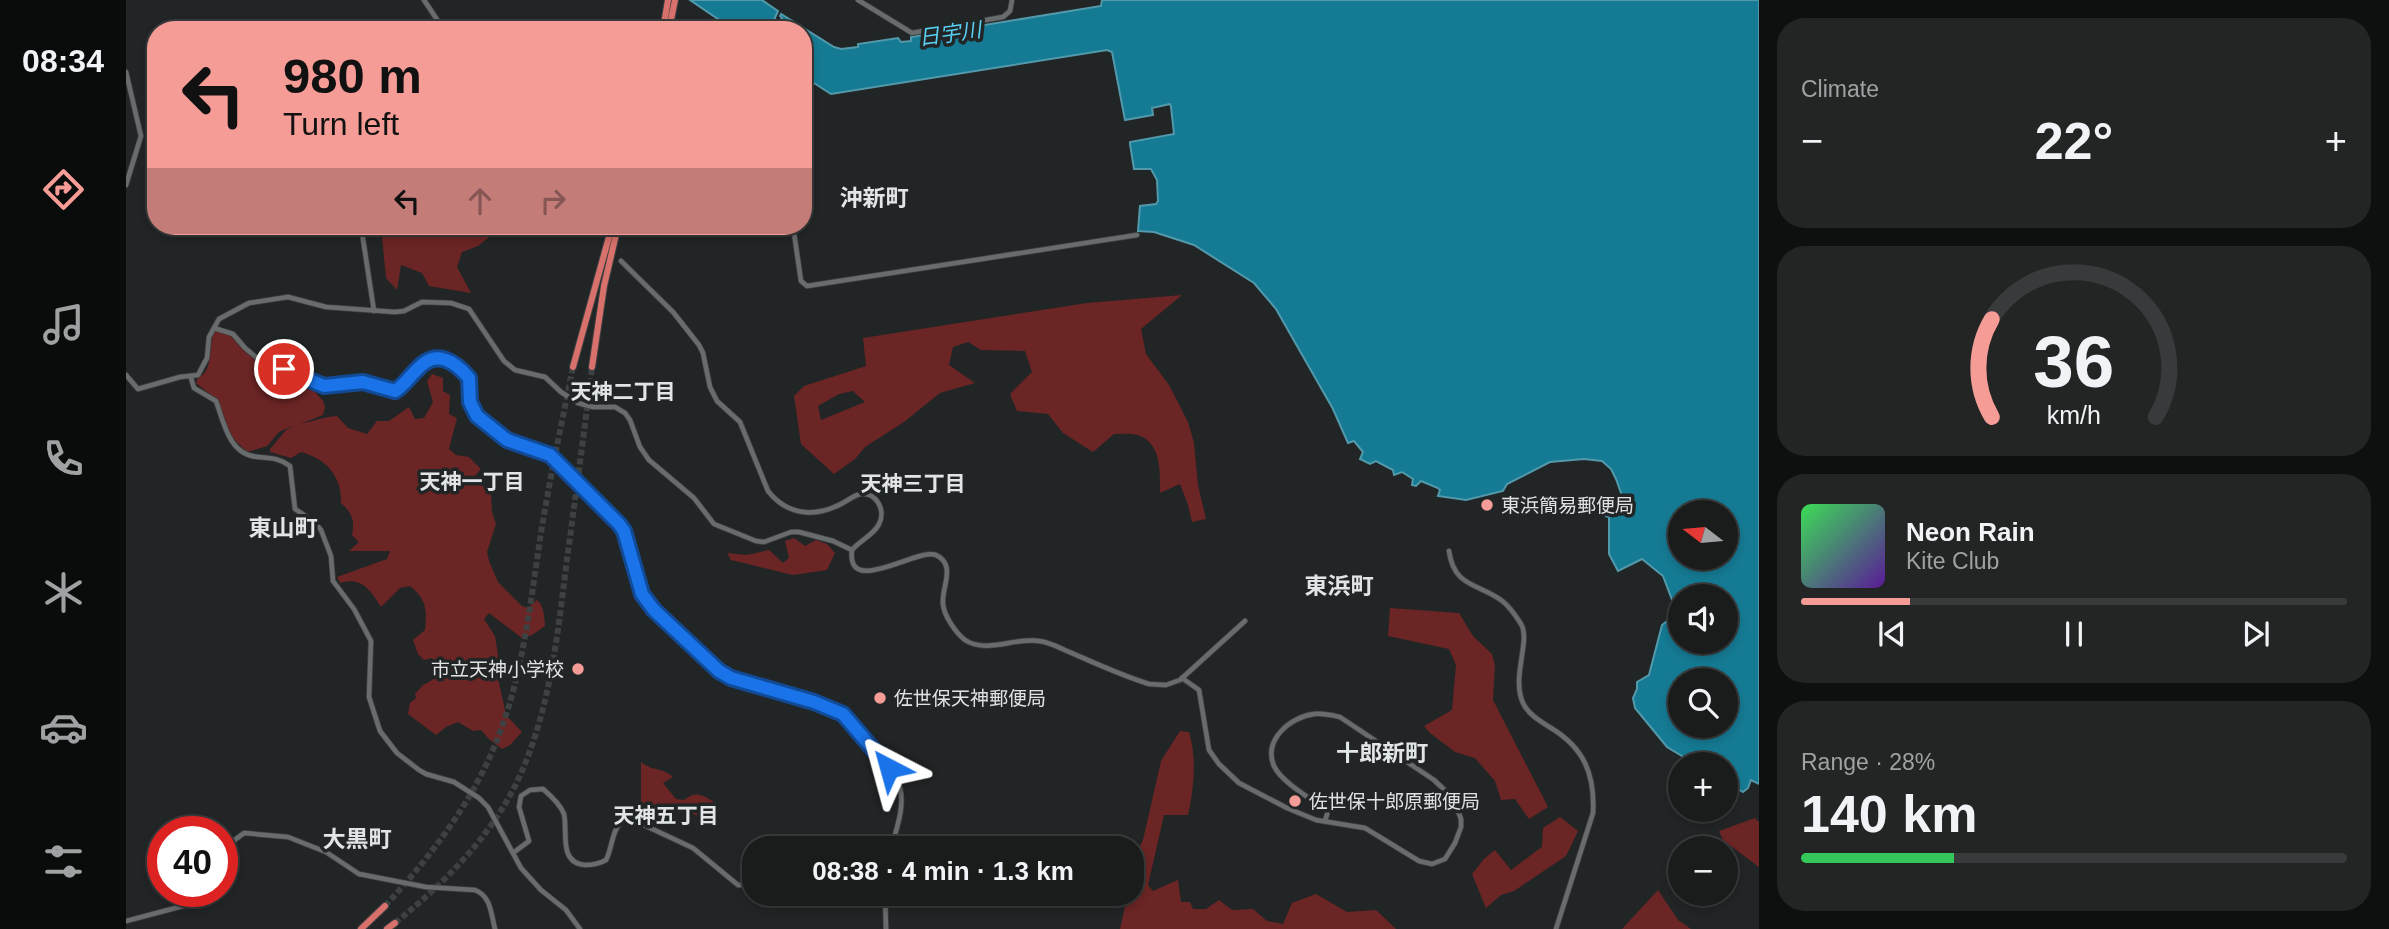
<!DOCTYPE html>
<html lang="en">
<head>
<meta charset="utf-8">
<style>
	body { margin:0; font-family:Helvetica,"Noto Sans JP",sans-serif; background:#232525; color:#f1f3f6; height:100vh; display:flex; flex-direction:column; font-size:26px; white-space:nowrap }
	* { box-sizing:border-box; margin:0 }
	p { font-size:23px; color:#9fa1a3 }
	.icon { flex:none; width:38px; height:38px; fill:none; stroke:currentColor; stroke-width:2; stroke-linecap:round; stroke-linejoin:round }
	.map { position:relative; flex:1; overflow:hidden }
	.details { display:flex; flex-direction:column; gap:18px; padding:18px; background:#0e0f0f; width:630px }
	.details>* { flex:none }
	.guide { position:absolute; left:21px; top:21px; width:665px; height:214px; border-radius:28px; box-shadow:0 4px 10px #0003,0 0 0 2px #383a3b; background:#f59c96; color:#111; overflow:hidden }
	.needle { width:46px; rotate:286deg }
	.tools { position:absolute; left:1542px; top:500px; display:grid; gap:14px }
	.tools a { display:grid; place-items:center; width:70px; height:70px; border-radius:50%; background:#1a1c1c; box-shadow:0 4px 10px #0003,0 0 0 2px #383a3b; font-size:35px }
	.speed { position:absolute; left:21px; top:816px; display:flex; gap:14px; font-size:35px; font-weight:700; text-align:center }
	.speed>* { display:grid; place-content:center; width:91px; height:91px; border-radius:50%; background:#1a1c1c; box-shadow:0 4px 10px #0003,0 0 0 2px #383a3b; line-height:1 }
	.speed .limit { border:10px solid #d22; background:#fff; color:#111 }
	.pin { position:absolute; display:grid; place-items:center; width:60px; height:60px; color:#fff; margin:-30px; border:4px solid #fff; border-radius:50%; box-shadow:0 2px 7px #0007 }
	.me { position:absolute; width:77px; margin:-38px; rotate:321deg; stroke-linejoin:round; filter:drop-shadow(0 0 5px #0008) }
	.turn { display:flex; align-items:center; gap:24px; height:147px; padding:0 21px; font-size:32px }
	.turn .icon { width:91px; height:91px; stroke-width:2.5 }
	.turn b { display:block; font-size:49px; line-height:60px }
	.lanes { display:flex; align-items:center; height:66px; padding:0 21px; background:#0003; justify-content:center; gap:35px; direction:ltr }
	.lanes .off { opacity:.35 }
	.big { font-size:52px; font-weight:700; line-height:1.1 }
	.details .card { flex:1; display:flex; flex-direction:column; justify-content:center; gap:10px; min-width:0; padding:0 24px; border-radius:28px; background:#232525 }
	.details .dial { align-items:center; gap:0 }
	.dial svg { height:182px; overflow:visible; fill:none; stroke:#383a3b; stroke-width:7; stroke-linecap:round; text-anchor:middle }
	.dial text { fill:#f1f3f6; stroke:none }
	.song { display:flex; align-items:center; gap:21px }
	.cover { width:84px; height:84px; border-radius:10px; background:linear-gradient(135deg,hsl(130 70% 55%),hsl(270 70% 35%)) }
	.played { height:7px; border-radius:4px; background:linear-gradient(90deg,#f59c96 20%,#383a3b 20%) }
	.keys { display:flex; justify-content:space-around; direction:ltr }
	.heat { display:flex; justify-content:space-between; align-items:center; font-size:38px; direction:ltr }
	.charge { height:10px; border-radius:5px; background:linear-gradient(90deg,#34c759 28%,#383a3b 0) }
	.trip { position:absolute; left:616px; top:836px; width:402px; height:70px; border-radius:28px; background:#1a1c1c; box-shadow:0 4px 10px #0003,0 0 0 2px #383a3b; font-weight:700; line-height:70px; text-align:center }
	main { display:flex; flex:1; min-height:0 }
	.tabs { display:flex; flex-direction:column; width:126px; justify-content:space-around; align-items:center; background:#0a0b0b; color:#9fa1a3 }
	.tabs .icon { width:49px; height:49px }
	.tabs .active { color:#f59c96 }
	.tabs b { font-size:32px; color:#f1f3f6 }
	.map>svg:first-child { display:block }
</style>
</head>
<body>
<main>
<nav class="tabs">
<b>08:34</b>
<svg class="icon active" aria-label="directions" viewBox="0 0 24 24"><path d="M12 3l9 9-9 9-9-9zM9 14v-3h6M13 9l2 2-2 2"/></svg>
<svg class="icon" aria-label="music" viewBox="0 0 24 24"><path d="M9 18V5l10-2v13"/><circle cx="6" cy="18" r="3"/><circle cx="16" cy="16" r="3"/></svg>
<svg class="icon" aria-label="phone" viewBox="0 0 24 24"><path d="M5 4h4l2 5-3 2q2 4 5 5l2-3 5 2v4C11 20 4 13 5 4z"/></svg>
<svg class="icon" aria-label="climate" viewBox="0 0 24 24"><path d="M12 3v18M4 7l16 10M4 17L20 7"/></svg>
<svg class="icon" aria-label="car" viewBox="0 0 24 24"><path d="M5 17H2v-5l4-1 3-4h7l3 4 3 1v5h-3M9 17h6M6 11h13"/><circle cx="7" cy="17" r="2"/><circle cx="17" cy="17" r="2"/></svg>
<svg class="icon" aria-label="filters" viewBox="0 0 24 24"><path d="M4 7h16M4 17h16"/><circle cx="9" cy="7" r="2"/><circle cx="15" cy="17" r="2"/></svg>
</nav>
<div class="map">
<svg width="1633" height="929" viewBox="0 0 1633 929">
	<rect width="100%" height="100%" fill="#222526"/>
	<g fill="#6b2524" fill-rule="evenodd">
		<polygon points="255,226 305,226 306,231 323,229 324,226 353,226 368,233 352,246 336,252 331,267 345,293 303,286 296,273 275,265 271,290 260,278"/>
		<path d="M 1056,295 L 1015,329 L 1020,354 L 1043,385 L 1062,422 L 1068,443 L 1072,485 L 1080,519 L 1066,522 L 1062,505 L 1054,484 L 1034,493 C 1034,472 1036,442 1011,435 C 1004,433 995,434 988,434 L 967,452 L 937,433 L 922,414 L 891,411 L 884,394 L 906,372 L 899,351 L 855,350 L 842,342 L 827,347 L 823,365 L 849,383 L 814,393 L 778,422 L 739,447 L 729,459 L 708,474 L 675,444 L 668,396 L 678,386 L 740,366 L 737,338 L 961,303 ZM 727,391 L 739,402 L 695,420 L 692,406 L 713,394 Z"/>
		<path d="M 90,330 L 105,336 L 117,350 L 143,368 L 166,376 L 173,385 L 188,391 L 197,401 L 199,407 L 197,415 L 174,424 C 187,421 198,417 211,416 L 222,428 L 241,434 L 251,421 L 263,421 L 283,407 L 289,419 L 298,418 L 307,402 L 301,381 L 306,374 L 317,378 L 317,391 L 324,395 L 323,414 L 331,418 L 323,449 L 330,455 L 343,457 L 355,469 L 347,478 L 365,493 L 366,512 L 370,524 L 361,552 L 363,561 L 372,582 L 396,606 L 402,608 L 411,600 C 418,606 418,616 419,626 L 406,635 L 396,638 L 363,613 L 358,619 L 369,636 L 372,655 L 370,669 L 380,715 L 396,732 L 384,745 L 376,749 L 363,739 L 355,730 L 347,731 L 332,722 L 320,727 L 310,735 L 282,714 L 284,703 L 290,698 L 289,694 L 297,685 L 319,673 L 313,669 L 306,658 L 298,660 L 292,654 L 287,640 L 299,630 C 301,610 301,600 284,586 L 274,588 L 255,607 C 245,590 235,576 214,583 L 211,577 L 261,559 L 264,551 L 223,551 L 233,542 L 226,535 C 229,520 226,513 215,503 C 216,477 201,459 175,452 L 165,458 L 144,452 L 144,449 L 160,430 L 169,425 L 153,432 L 141,446 L 121,452 L 104,435 L 91,400 L 70,383 L 72,378 C 90,369 80,344 90,330 Z"/>
		<polygon points="668,538 679,546 690,540 701,544 709,553 701,570 667,575 605,560 601,553 621,555 643,550 657,563 663,558 659,541"/>
		<polygon points="1264,608 1333,613 1347,636 1366,654 1369,665 1367,700 1422,807 1403,819 1389,799 1375,800 1369,781 1349,758 1329,752 1304,733 1298,726 1326,710 1330,665 1323,649 1262,636"/>
		<path d="M 1054,731 L 1063,732 C 1071,759 1068,788 1062,815 L 1038,815 L 1022,885 L 1027,891 L 1052,880 L 1055,902 L 1064,902 L 1067,909 L 1080,909 L 1093,900 L 1106,910 L 1127,909 L 1141,921 L 1157,924 L 1166,903 L 1190,894 L 1221,912 L 1250,910 L 1270,929 L 994,929 L 1001,898 L 999,894 L 1006,894 L 1006,862 L 1017,840 L 1035,761 Z"/>
		<path d="M 515,762 C 528,772 536,767 547,777 L 537,783 L 550,799 L 558,800 C 570,791 575,794 588,802 L 578,810 L 578,818 C 558,810 547,809 528,822 L 526,815 L 519,812 L 515,802 Z"/>
		<polygon points="1434,817 1452,831 1440,856 1388,891 1375,895 1360,908 1346,874 1358,859 1369,850 1385,870 1416,847 1417,828"/>
		<polygon points="1629,818 1633,822 1633,867 1597,840 1593,831"/>
		<polygon points="1532,890 1552,920 1565,929 1496,929"/>
	</g>
	<path fill="#157a93" stroke="#5299ab" stroke-width="2" fill-rule="evenodd" d="M 564,0 L 636,0 L 652,11 L 648,20 L 652,23 L 656,18 L 654,16 L 655,14 L 708,47 L 715,49 L 732,47 L 732,44 L 772,38 L 775,42 L 785,41 L 785,37 L 975,6 L 976,0 L 1633,0 L 1633,784 L 1625,780 L 1622,788 L 1617,792 L 1600,782 L 1600,765 L 1571,765 L 1541,747 L 1509,708 L 1507,698 L 1511,689 L 1511,682 L 1523,675 L 1536,625 L 1551,613 L 1537,576 L 1516,559 L 1492,571 L 1483,554 L 1483,517 L 1479,516 L 1481,509 L 1488,513 L 1495,511 L 1495,493 L 1490,479 L 1485,469 L 1476,461 L 1458,459 L 1424,462 L 1381,484 L 1377,491 L 1340,500 L 1312,496 L 1314,490 L 1312,488 L 1295,481 L 1290,486 L 1286,485 L 1287,479 L 1276,472 L 1268,475 L 1267,470 L 1250,461 L 1244,464 L 1234,459 L 1237,452 L 1228,441 L 1222,443 L 1207,409 L 1150,309 L 1128,283 L 1068,245 L 1028,232 L 1012,231 L 1014,206 L 1030,204 L 1032,201 L 1031,180 L 1025,169 L 1008,169 L 1004,144 L 1004,142 L 1048,134 L 1045,107 L 1044,104 L 1026,108 L 1027,115 L 999,120 L 986,52 L 981,50 L 705,94 L 677,76 L 677,30 L 608,30 ZM 1554,513 L 1600,513 L 1600,558 L 1554,558 ZM 1554,597 L 1600,597 L 1600,642 L 1554,642 ZM 1554,681 L 1600,681 L 1600,726 L 1554,726 Z"/>
	<g fill="none" stroke-linecap="round" stroke-linejoin="round">
		<g stroke="#3e4142" stroke-width="6" stroke-dasharray="6 3" stroke-linecap="butt">
			<path d="M 259,906 C 303,858 344,806 369,745 C 397,677 404,604 415,533 C 424,477 436,422 447,367"/>
			<path d="M 269,923 C 317,884 362,840 390,784 C 423,716 431,640 440,567 C 449,500 458,434 466,367"/>
		</g>
		<defs>
			<g id="tertiary">
				<polyline points="298,0 318,30"/>
				<polyline points="732,0 786,33 877,17 884,11 886,0"/>
				<polyline points="0,72 15,136 0,185"/>
				<polyline points="235,226 248,311"/>
				<polyline points="667,226 675,281 681,286 1011,235"/>
				<path d="M 495,261 L 547,312 L 573,345 L 577,353 L 584,387 L 591,401 L 614,422 L 642,491 C 661,515 688,518 715,504 C 721,501 727,496 734,494 C 751,492 760,511 753,524 C 748,535 733,541 726,550"/>
				<path d="M 88,328 L 107,334 L 119,348 L 142,367 L 158,369 L 198,386 L 237,382 L 269,391 C 297,375 306,331 343,378 L 344,402 L 351,416 L 381,440 L 424,455 L 493,524 L 498,531 L 516,594 L 529,610 L 593,671 L 605,678 L 706,708 L 717,714 L 724,720 C 739,738 768,766 774,788 C 779,807 770,830 765,849"/>
				<polyline points="0,375 12,389 54,377 72,375 81,358 83,337 93,319 123,303 162,297 200,307 269,312 278,311 296,302 325,303 343,309 378,361 389,370 419,377 435,392 452,403 467,407 489,407 499,413 504,420 514,447 523,460 568,498 588,524 630,541 638,542 665,532 673,532 707,541 726,550"/>
				<path d="M 65,378 L 68,388 L 90,401 C 98,423 103,455 132,457 C 145,458 153,458 164,466 L 169,509 L 187,521 L 195,530 L 205,556 L 207,581 L 228,609 L 245,641 L 243,697 L 254,731 L 271,753 L 293,770 L 300,774 L 328,782 L 353,798 L 362,807 L 395,868 L 415,890 L 440,910 L 454,929"/>
				<path d="M 726,550 C 720,598 792,547 810,555 C 831,565 815,588 817,604 C 818,616 830,633 839,640 C 860,654 890,637 913,641 C 925,642 937,650 948,654 C 973,665 997,676 1023,684 L 1040,685 L 1054,680 L 1119,621"/>
				<path d="M 1323,551 C 1328,587 1351,583 1375,600 C 1382,605 1390,616 1395,624 C 1405,640 1385,678 1397,703 C 1402,714 1414,721 1425,728 C 1458,748 1469,774 1467,813 L 1430,929"/>
				<path d="M 1056,678 L 1073,690 L 1083,750 L 1093,764 L 1113,783 L 1161,808 L 1190,820 L 1239,828 L 1293,861 L 1306,864 L 1319,859 L 1329,843 L 1335,827 L 1335,819 L 1327,798 L 1308,780 L 1214,717 C 1205,715 1197,713 1188,714 C 1164,717 1137,740 1148,766 C 1155,782 1187,800 1202,811 L 1199,821"/>
				<path d="M 387,853 L 403,841 L 393,807 L 395,796 L 404,790 L 417,789 C 424,795 435,806 438,814 C 442,831 432,863 459,865 C 466,865 473,864 480,860 C 488,845 485,820 505,819 L 567,848 L 612,885 L 628,885"/>
				<path d="M 96,854 L 106,842 L 118,833 L 162,837 L 200,852 L 233,874 L 300,887 L 349,890 C 365,896 365,914 369,929"/>
				<polyline points="759,894 760,929"/>
				<polyline points="0,921 57,906 80,891"/>
			</g>
			<g id="motorway">
				<polyline points="537,30 542,0"/>
				<polyline points="543,30 549,0"/>
				<polyline points="447,367 486,226"/>
				<polyline points="466,367 478,286 492,226"/>
				<polyline points="235,929 259,906"/>
				<polyline points="261,929 269,923"/>
			</g>
		</defs>
		<use href="#tertiary" stroke="#3f4142" stroke-width="6"/>
		<use href="#motorway" stroke="#3f4142" stroke-width="8"/>
		<use href="#tertiary" stroke="#686c6d" stroke-width="4.5"/>
		<use href="#motorway" stroke="#d8706b" stroke-width="6"/>
	</g>
	<g fill="none" stroke-linecap="round" stroke-linejoin="round">
		<defs>
			<path id="route" d="M 158,369 L 198,386 L 237,382 L 269,391 C 286,381 296,351 320,360 C 329,363 337,371 343,378 L 344,402 L 351,416 L 381,440 L 424,455 L 493,524 L 498,531 L 516,594 L 528,610 L 593,671 L 605,678 L 688,702 L 717,714 L 763,768"/>
		</defs>
		<use href="#route" stroke="#114b97" stroke-width="18"/>
		<use href="#route" stroke="#1a73e8" stroke-width="12"/>
	</g>
	<g fill="#f59c96" stroke="#222526" stroke-width="2.5">
		<circle cx="1361" cy="505" r="7"/>
		<circle cx="452" cy="669" r="7"/>
		<circle cx="754" cy="698" r="7"/>
		<circle cx="1169" cy="801" r="7"/>
	</g>
	<g text-anchor="middle" stroke-width="7" stroke-linejoin="round" paint-order="stroke">
		<g font-size="19" fill="#dfe1e2" stroke="#222526" text-anchor="start">
			<text x="1375" y="512">東浜簡易郵便局</text>
			<text x="438" y="676" text-anchor="end">市立天神小学校</text>
			<text x="768" y="705">佐世保天神郵便局</text>
			<text x="1183" y="808">佐世保十郎原郵便局</text>
		</g>
		<g font-size="21" font-style="italic" fill="#59d1f4" stroke="#222526">
			<text transform="translate(824 34) rotate(-8)" y="7">日宇川</text>
		</g>
		<g font-size="21" font-weight="bold" fill="#e1e5e7" stroke="#222526">
			<text x="497" y="399">天神二丁目</text>
			<text x="346" y="489">天神一丁目</text>
			<text x="787" y="491">天神三丁目</text>
			<text x="540" y="823">天神五丁目</text>
		</g>
		<g font-size="23" font-weight="bold" fill="#e1e5e7" stroke="#222526">
			<text x="748" y="206">沖新町</text>
			<text x="157" y="536">東山町</text>
			<text x="1213" y="594">東浜町</text>
			<text x="1256" y="761">十郎新町</text>
			<text x="231" y="847">大黒町</text>
		</g>
	</g>
</svg>
<div class="tools">
<a><svg class="needle" viewBox="-14 -14 28 28"><path d="M0-13l5 13h-10z" fill="#e53935"/><path d="M0 13l5-13h-10z" fill="#9fa1a3"/></svg></a>
<a><svg class="icon" aria-label="sound" viewBox="0 0 24 24"><path d="M4 9h4l5-4v14l-5-4H4zM17 9q2 3 0 6"/></svg></a>
<a><svg class="icon" aria-label="search" viewBox="0 0 24 24"><circle cx="10" cy="10" r="6"/><path d="M15 15l6 6"/></svg></a>
<a>+</a>
<a>−</a>
</div>
<div class="speed"><div class="limit">40</div></div>
<div class="pin" style="left:158px;top:369px;background:#d93025"><svg class="icon" aria-label="arrive" viewBox="0 0 24 24"><path d="M6 21V4h12l-3 4 3 4H6"/></svg></div>
<svg class="me" style="left:763px;top:768px" viewBox="-20 -20 40 40"><path d="M0-17L14 15 0 8-14 15z" fill="#1a73e8" stroke="#fff" stroke-width="4"/></svg>
<div class="trip">08:38 · 4 min · 1.3 km</div>
<div class="guide">
<div class="turn"><svg class="icon" aria-label="left" viewBox="0 0 24 24"><path d="M17 20v-9H6M10 6l-5 5 5 5"/></svg><div><b>980 m</b>Turn left</div></div>
<div class="lanes"><svg class="icon" aria-label="left" viewBox="0 0 24 24"><path d="M17 20v-9H6M10 6l-5 5 5 5"/></svg><svg class="icon off" aria-label="ahead" viewBox="0 0 24 24"><path d="M12 20V5M6 11l6-6 6 6"/></svg><svg class="icon off" aria-label="right" viewBox="0 0 24 24"><path d="M7 20v-9h11M14 6l5 5-5 5"/></svg></div>
</div>
</div>
<section class="details">
<div class="card"><p>Climate</p>
<div class="heat"><a>−</a><b class="big">22°</b><a>+</a></div>
</div>
<div class="card dial"><svg viewBox="0 0 100 80">
<path d="M14 69A42 42 0 1 1 86 69"/>
<path d="M14 69A42 42 0 0 1 14 26" stroke="#f59c96"/>
<text x="50" y="56" font-size="32" font-weight="700">36</text>
<text x="50" y="72" font-size="11">km/h</text>
</svg></div>
<div class="card">
<div class="song"><i class="cover"></i><div><b>Neon Rain</b><p>Kite Club</p></div></div>
<div class="played"></div>
<div class="keys"><svg class="icon" aria-label="previous" viewBox="0 0 24 24"><path d="M18 5L8 12l10 7zM5 5v14"/></svg><svg class="icon" aria-label="pause" viewBox="0 0 24 24"><path d="M8 5v14M16 5v14"/></svg><svg class="icon" aria-label="next" viewBox="0 0 24 24"><path d="M6 5l10 7-10 7zM19 5v14"/></svg></div>
</div>
<div class="card"><p>Range · 28%</p><b class="big">140 km</b><div class="charge"></div></div>
</section>
</main>
</body>
</html>
